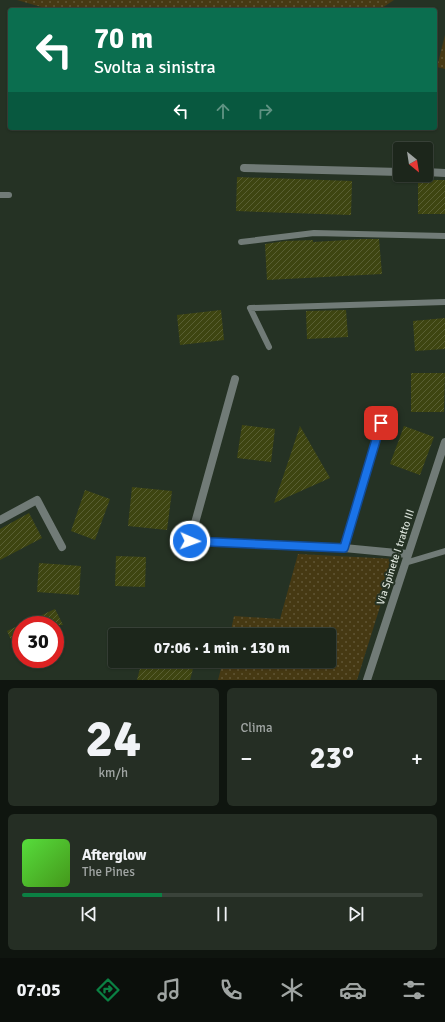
<!DOCTYPE html>
<html lang="it">
<head>
<meta charset="utf-8">
<style>
	body { margin:0; font-family:Signika,sans-serif; background:#252e24; color:#f1f3f6; height:100vh; display:flex; flex-direction:column; font-size:15px; white-space:nowrap }
	* { box-sizing:border-box; margin:0 }
	p { font-size:13px; color:#a0a5a3 }
	.icon { flex:none; width:22px; height:22px; fill:none; stroke:currentColor; stroke-width:2; stroke-linecap:round; stroke-linejoin:round }
	.map { position:relative; height:680px; overflow:hidden }
	.sheet { display:flex; flex-direction:column; gap:8px; padding:8px; background:#0f150f; flex:1 }
	.sheet>* { flex:none }
	.hud { position:absolute; left:8px; top:8px; width:429px; height:122px; border-radius:4px; box-shadow:0 1px 3px #0004,0 0 0 1px #3a433a; background:#0b6e4f; color:#fff; overflow:hidden }
	.needle { width:26px; rotate:150deg }
	.controls { position:absolute; left:393px; top:142px; display:grid; gap:8px }
	.controls a { display:grid; place-items:center; width:40px; height:40px; border-radius:4px; background:#1c261b; box-shadow:0 1px 3px #0004,0 0 0 1px #3a433a; font-size:20px }
	.speed { position:absolute; left:12px; top:616px; display:flex; gap:8px; font-size:20px; font-weight:700; text-align:center }
	.speed>* { display:grid; place-content:center; width:52px; height:52px; border-radius:50%; background:#1c261b; box-shadow:0 1px 3px #0004,0 0 0 1px #3a433a; line-height:1 }
	.speed .limit { border:6px solid #d22; background:#fff; color:#111 }
	.pin { position:absolute; display:grid; place-items:center; width:34px; height:34px; color:#fff; margin:-17px; border-radius:8px; box-shadow:0 2px 6px #0006 }
	.me { position:absolute; width:44px; margin:-22px; rotate:92deg; stroke-linejoin:round; filter:drop-shadow(0 0 3px #0008) }
	.turn { display:flex; align-items:center; gap:14px; height:84px; padding:0 20px; font-size:18px }
	.turn .icon { width:52px; height:52px; stroke-width:2.5 }
	.turn b { display:block; font-size:28px; line-height:34px }
	.lanes { display:flex; align-items:center; height:38px; padding:0 20px; background:#0003; justify-content:center; gap:20px; direction:ltr }
	.lanes .off { opacity:.35 }
	.big { font-size:30px; font-weight:700; line-height:1.1 }
	.sheet .widget { flex:1; display:flex; flex-direction:column; justify-content:center; gap:6px; min-width:0; padding:0 14px; border-radius:6px; background:#252e24 }
	.sheet .dial { align-items:center; gap:0 }
	.dial b { font-size:52px; line-height:1 }
	.song { display:flex; align-items:center; gap:12px }
	.cover { width:48px; height:48px; border-radius:6px; background:linear-gradient(135deg,hsl(110 70% 55%),hsl(100 70% 35%)) }
	.played { height:4px; border-radius:2px; background:linear-gradient(90deg,#0b8043 35%,#3a433a 35%) }
	.keys { display:flex; justify-content:space-around; direction:ltr }
	.heat { display:flex; justify-content:space-between; align-items:center; font-size:22px; direction:ltr }
	.sheet .tiles { flex:1; display:grid; gap:8px; grid-template-columns:1fr 1fr }
	.widget:last-child { grid-column:span 2 }
	.trip { position:absolute; left:108px; top:628px; width:228px; height:40px; border-radius:4px; background:#1c261b; box-shadow:0 1px 3px #0004,0 0 0 1px #3a433a; font-weight:700; line-height:40px; text-align:center }
	.tabs { display:flex; height:64px; justify-content:space-around; align-items:center; background:#0b0f0b; color:#a0a5a3 }
	.tabs .icon { width:28px; height:28px }
	.tabs .selected { color:#0b8043 }
	.tabs b { font-size:18px; color:#f1f3f6 }
	.map>svg:first-child { display:block }
</style>
</head>
<body>
<div class="map">
<svg width="445" height="680" viewBox="0 0 445 680">
	<defs>
		<pattern id="grass-dots" width="8" height="8" patternUnits="userSpaceOnUse"><rect width="8" height="8" fill="#463913"/><path d="M2 2h.1M6 6h.1" fill="none" stroke="#605534" stroke-width="1.8" stroke-linecap="round"/></pattern>
		<pattern id="building-hatch" width="6" height="6" patternUnits="userSpaceOnUse"><rect width="6" height="6" fill="#3e4511"/><path d="M-1 1l2-2M0 6l6-6M5 7l2-2" fill="none" stroke="#595f33"/></pattern>
	</defs>
	<rect width="100%" height="100%" fill="#253224"/>
	<g fill="url(#grass-dots)">
		<polygon points="17,0 394,0 379,10 52,10"/>
		<polygon points="445,35 445,69 437,67"/>
		<polygon points="298,554 395,559 357,680 218,680 223,661 329,661 329,635 230,635 234,616 280,619"/>
	</g>
	<g fill="url(#building-hatch)">
		<polygon points="237,177 352,181 351,215 236,211"/>
		<rect x="418" y="180" width="27" height="34"/>
		<polygon points="363,239 379,239 382,274 267,280 265,244 285,241 313,240 313,242"/>
		<polygon points="221,310 224,340 180,345 177,315"/>
		<polygon points="346,310 348,337 307,339 306,311"/>
		<polygon points="445,318 445,349 415,351 413,321"/>
		<polygon points="411,373 445,373 444,412 411,412"/>
		<polygon points="242,425 275,429 271,462 237,458"/>
		<polygon points="300,426 330,478 274,503 283,477"/>
		<polygon points="404,426 434,437 420,475 390,464"/>
		<polygon points="132,487 172,491 167,530 128,526"/>
		<polygon points="85,490 110,499 95,540 71,531"/>
		<polygon points="29,513 42,538 0,560 0,529"/>
		<polygon points="116,556 146,557 145,587 115,586"/>
		<polygon points="39,563 81,566 79,595 37,592"/>
		<polygon points="55,609 63,625 21,625 21,662 7,631"/>
		<polygon points="142,661 195,661 190,680 137,680"/>
	</g>
	<g fill="none" stroke-linecap="round" stroke-linejoin="round">
		<g stroke="#717b77" stroke-width="6">
			<polyline points="0,195 9,195"/>
			<polyline points="241,242 314,233 445,236"/>
			<polyline points="269,347 250,308 445,302"/>
			<polyline points="405,563 445,551"/>
		</g>
		<g stroke="#717b77" stroke-width="8">
			<polyline points="244,168 400,172"/>
			<polyline points="426,172 445,173"/>
			<polyline points="235,379 190,541 344,548 407,554"/>
			<polyline points="0,520 37,500 62,547"/>
			<polyline points="344,548 381,423"/>
			<polyline points="367,680 445,442"/>
		</g>
	</g>
	<g fill="none" stroke-linecap="round" stroke-linejoin="round">
		<defs>
			<polyline id="route" points="190,541 344,548 381,423"/>
		</defs>
		<use href="#route" stroke="#114b97" stroke-width="10"/>
		<use href="#route" stroke="#1a73e8" stroke-width="7"/>
	</g>
	<g text-anchor="middle" stroke-width="4" stroke-linejoin="round" paint-order="stroke">
		<g font-size="11" fill="#d5ddd4" stroke="#253224">
			<text transform="translate(395 557) rotate(-72)" y="4">Via Spinete I tratto III</text>
		</g>
	</g>
</svg>
<div class="controls">
<a><svg class="needle" viewBox="-14 -14 28 28"><path d="M0-13l5 13h-10z" fill="#e53935"/><path d="M0 13l5-13h-10z" fill="#a0a5a3"/></svg></a>
</div>
<div class="speed"><div class="limit">30</div></div>
<div class="pin" style="left:381px;top:423px;background:#d93025"><svg class="icon" aria-label="arrive" viewBox="0 0 24 24"><path d="M6 21V4h12l-3 4 3 4H6"/></svg></div>
<svg class="me" style="left:190px;top:541px" viewBox="-20 -20 40 40"><circle r="17" fill="#1a73e8" stroke="#fff" stroke-width="3"/><path d="M0-11L8 9 0 5-8 9z" fill="#fff"/></svg>
<div class="trip">07:06 · 1 min · 130 m</div>
<div class="hud">
<div class="turn"><svg class="icon" aria-label="left" viewBox="0 0 24 24"><path d="M17 20v-9H6M10 6l-5 5 5 5"/></svg><div><b>70 m</b>Svolta a sinistra</div></div>
<div class="lanes"><svg class="icon" aria-label="left" viewBox="0 0 24 24"><path d="M17 20v-9H6M10 6l-5 5 5 5"/></svg><svg class="icon off" aria-label="ahead" viewBox="0 0 24 24"><path d="M12 20V5M6 11l6-6 6 6"/></svg><svg class="icon off" aria-label="right" viewBox="0 0 24 24"><path d="M7 20v-9h11M14 6l5 5-5 5"/></svg></div>
</div>
</div>
<section class="sheet">
<div class="tiles">
<div class="widget dial"><b>24</b><p>km/h</p></div>
<div class="widget"><p>Clima</p>
<div class="heat"><a>−</a><b class="big">23°</b><a>+</a></div>
</div>
<div class="widget">
<div class="song"><i class="cover"></i><div><b>Afterglow</b><p>The Pines</p></div></div>
<div class="played"></div>
<div class="keys"><svg class="icon" aria-label="previous" viewBox="0 0 24 24"><path d="M18 5L8 12l10 7zM5 5v14"/></svg><svg class="icon" aria-label="pause" viewBox="0 0 24 24"><path d="M8 5v14M16 5v14"/></svg><svg class="icon" aria-label="next" viewBox="0 0 24 24"><path d="M6 5l10 7-10 7zM19 5v14"/></svg></div>
</div>
</div>
</section>
<nav class="tabs">
<b>07:05</b>
<svg class="icon selected" aria-label="directions" viewBox="0 0 24 24"><path d="M12 3l9 9-9 9-9-9zM9 14v-3h6M13 9l2 2-2 2"/></svg>
<svg class="icon" aria-label="music" viewBox="0 0 24 24"><path d="M9 18V5l10-2v13"/><circle cx="6" cy="18" r="3"/><circle cx="16" cy="16" r="3"/></svg>
<svg class="icon" aria-label="phone" viewBox="0 0 24 24"><path d="M5 4h4l2 5-3 2q2 4 5 5l2-3 5 2v4C11 20 4 13 5 4z"/></svg>
<svg class="icon" aria-label="climate" viewBox="0 0 24 24"><path d="M12 3v18M4 7l16 10M4 17L20 7"/></svg>
<svg class="icon" aria-label="car" viewBox="0 0 24 24"><path d="M5 17H2v-5l4-1 3-4h7l3 4 3 1v5h-3M9 17h6M6 11h13"/><circle cx="7" cy="17" r="2"/><circle cx="17" cy="17" r="2"/></svg>
<svg class="icon" aria-label="filters" viewBox="0 0 24 24"><path d="M4 7h16M4 17h16"/><circle cx="9" cy="7" r="2"/><circle cx="15" cy="17" r="2"/></svg>
</nav>
</body>
</html>
